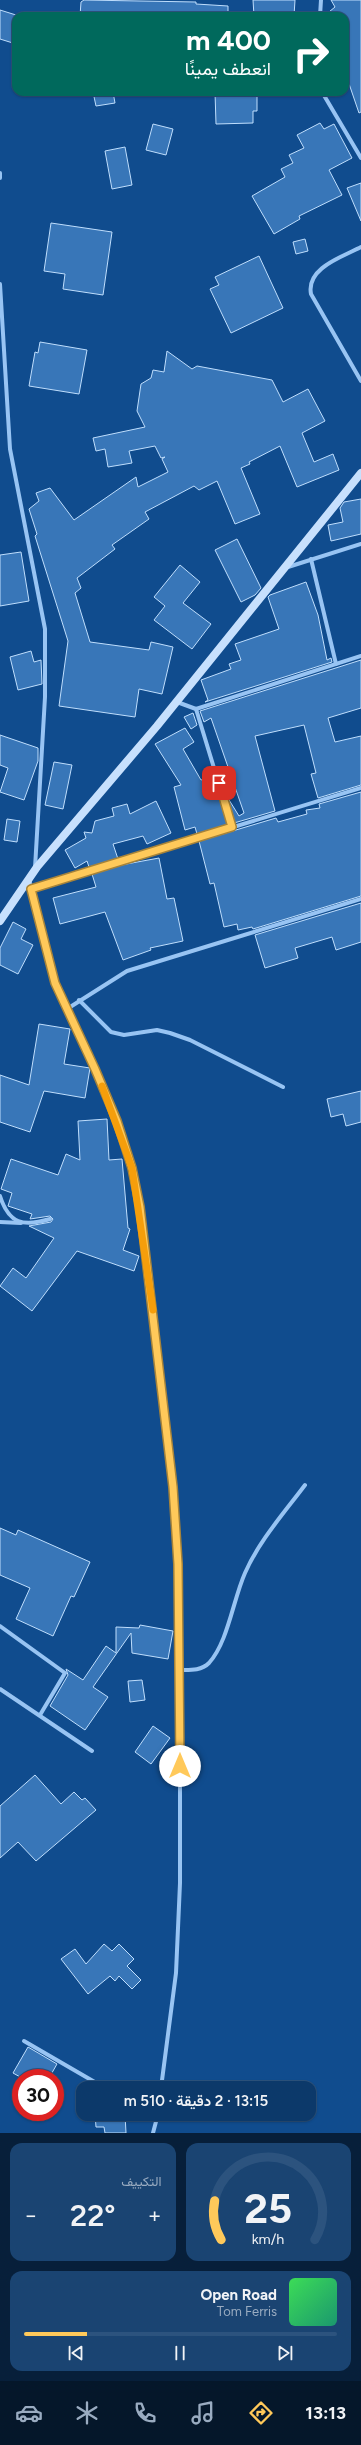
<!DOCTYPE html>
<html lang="ar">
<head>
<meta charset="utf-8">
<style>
	body { margin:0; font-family:Figtree,Vazirmatn,sans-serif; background:#1a4472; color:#f1f3f6; direction:rtl; height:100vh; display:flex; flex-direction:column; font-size:15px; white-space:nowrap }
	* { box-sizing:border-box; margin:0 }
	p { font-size:13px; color:#9aacc1 }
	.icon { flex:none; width:22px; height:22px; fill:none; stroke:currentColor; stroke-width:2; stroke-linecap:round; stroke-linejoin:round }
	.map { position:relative; height:2133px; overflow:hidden; direction:ltr }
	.drawer { display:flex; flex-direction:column; gap:10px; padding:10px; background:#071f3a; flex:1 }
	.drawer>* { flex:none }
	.banner { position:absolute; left:12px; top:12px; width:337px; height:84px; border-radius:12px; box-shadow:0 1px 3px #0004,0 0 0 1px #2c537e; direction:rtl; background:#00695c; color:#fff; overflow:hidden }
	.speed { position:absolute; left:12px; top:2069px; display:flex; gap:8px; font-size:20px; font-weight:700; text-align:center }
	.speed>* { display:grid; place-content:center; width:52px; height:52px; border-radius:50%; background:#0c396a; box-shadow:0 1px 3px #0004,0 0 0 1px #2c537e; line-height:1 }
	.speed .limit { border:6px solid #d22; background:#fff; color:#111 }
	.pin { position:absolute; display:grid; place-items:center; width:34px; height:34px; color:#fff; margin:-17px; border-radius:8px; box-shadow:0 2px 6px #0006 }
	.me { position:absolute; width:44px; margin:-22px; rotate:0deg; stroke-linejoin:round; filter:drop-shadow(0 0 3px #0008) }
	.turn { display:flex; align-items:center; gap:14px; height:84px; padding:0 12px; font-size:18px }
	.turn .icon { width:52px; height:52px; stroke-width:2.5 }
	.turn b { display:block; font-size:28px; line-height:34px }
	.big { font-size:30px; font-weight:600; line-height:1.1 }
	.drawer .card { flex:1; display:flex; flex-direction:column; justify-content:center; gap:6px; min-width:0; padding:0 14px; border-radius:12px; background:#1a4472 }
	.drawer .dial { align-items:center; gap:0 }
	.dial svg { height:104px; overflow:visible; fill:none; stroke:#2c537e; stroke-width:7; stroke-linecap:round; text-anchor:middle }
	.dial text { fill:#f1f3f6; stroke:none }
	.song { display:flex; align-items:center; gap:12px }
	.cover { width:48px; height:48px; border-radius:6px; background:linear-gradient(135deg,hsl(130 70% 55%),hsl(160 70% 35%)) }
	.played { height:4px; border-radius:2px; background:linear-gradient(90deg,#ffc95a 20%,#2c537e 20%) }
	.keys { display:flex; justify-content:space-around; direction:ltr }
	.heat { display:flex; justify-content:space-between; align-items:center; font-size:22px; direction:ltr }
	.drawer .tiles { flex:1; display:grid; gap:10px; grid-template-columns:1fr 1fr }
	.card:last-child { grid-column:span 2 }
	.trip { position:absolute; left:76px; top:2081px; width:240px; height:40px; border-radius:12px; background:#0c396a; box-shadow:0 1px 3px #0004,0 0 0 1px #2c537e; font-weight:600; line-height:40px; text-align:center; direction:rtl }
	.menu { display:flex; height:64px; justify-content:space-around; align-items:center; background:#05172a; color:#9aacc1 }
	.menu .icon { width:28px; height:28px }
	.menu .selected { color:#ffc95a }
	.menu b { font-size:18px; color:#f1f3f6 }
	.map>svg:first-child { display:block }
</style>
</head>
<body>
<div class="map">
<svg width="361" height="2133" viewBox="0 0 361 2133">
	<rect width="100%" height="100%" fill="#104c8e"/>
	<g fill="#3876b8" stroke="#bfdefd">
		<polygon points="84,0 196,2 196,4 228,6 228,16 80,16 81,2"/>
		<polygon points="253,0 295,0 294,16 254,16"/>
		<polygon points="331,0 361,0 361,112 359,113 345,72 345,16 324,16 335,7"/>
		<polygon points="0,10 16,15 16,44 0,39"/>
		<polygon points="93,92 113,92 115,103 96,106"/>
		<polygon points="215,92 257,93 257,111 253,111 253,123 216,124"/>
		<polygon points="320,123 324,129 334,124 352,158 329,170 342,195 299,216 300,219 274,234 252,196 285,177 281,169 293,163 289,155 304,148 297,135"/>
		<polygon points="153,124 173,129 166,155 146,150"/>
		<polygon points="125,147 132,185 112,189 105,151"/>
		<polygon points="361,183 361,221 347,188"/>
		<polygon points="51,223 112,232 103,295 63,289 65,274 44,271"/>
		<polygon points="305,239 308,251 296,254 293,242"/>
		<polygon points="259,256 283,308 231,333 210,289 219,285 215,277"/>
		<polygon points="40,342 87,350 79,394 29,386 35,352 38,353"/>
		<polygon points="167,351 192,369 197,366 272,380 283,402 308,389 325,421 302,433 314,462 333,454 339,470 297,487 280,446 249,462 250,464 241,468 260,514 235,524 217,481 199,490 194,486 145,512 149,519 112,545 115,549 77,578 81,588 75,593 90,642 149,650 151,642 173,647 162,694 139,689 135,717 59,706 68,641 35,536 37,534 29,509 39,501 36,493 50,488 74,520 136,477 138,487 168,472 162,459 165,457 161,458 155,446 129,451 132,463 108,467 105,449 96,451 93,438 145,427 137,411 141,384 151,378 153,370 164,372"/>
		<polygon points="361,499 361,534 331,541 328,525 343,522 340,508 344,502"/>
		<polygon points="237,539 261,588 255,595 241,602 215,550"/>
		<polygon points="21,552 29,601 0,606 0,555"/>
		<polygon points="180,565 200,582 183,603 211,624 192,649 154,620 165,606 154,597"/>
		<polygon points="306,582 318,615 327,660 331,658 332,662 205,702 208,700 201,680 231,669 229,664 241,660 235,644 279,629 268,597 270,595"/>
		<polygon points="31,651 34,662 41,660 42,684 18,690 10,657"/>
		<polygon points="361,660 361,708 328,718 335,742 361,736 361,785 318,798 311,774 316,773 304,725 255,736 275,811 234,823 226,795 239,816 244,813 211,718 204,722 200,711"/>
		<polygon points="193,713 197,725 191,729 184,717"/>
		<polygon points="185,728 194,742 183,749 201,780 213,777 228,825 197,834 195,827 185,830 174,787 181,785 155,744"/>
		<polygon points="0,735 38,748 38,761 24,800 0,792 8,768 0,765"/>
		<polygon points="54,762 72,765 63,809 45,805"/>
		<polygon points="361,792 361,896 253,929 252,927 238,930 237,924 224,927 214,883 210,884 199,841 276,818 278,822 307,814 306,810 320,808 319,804"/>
		<polygon points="156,801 171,833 147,844 143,836 113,844 118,859 89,867 87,861 75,868 65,850 86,838 84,832 92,833 95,821 114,816 112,808 127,804 130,814"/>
		<polygon points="7,819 20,821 17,842 4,840"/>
		<polygon points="159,858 167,899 174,898 183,941 150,948 151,950 123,960 105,912 60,924 53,898 96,887 92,874 121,865"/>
		<polygon points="361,903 361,942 336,950 332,937 295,948 298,958 265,968 255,935"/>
		<polygon points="13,922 26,929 21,939 33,945 18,974 0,965 0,948"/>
		<polygon points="39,1024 70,1029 64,1064 90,1068 85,1098 44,1091 30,1132 0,1122 0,1075 29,1085"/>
		<polygon points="361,1091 361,1122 346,1126 343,1114 331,1117 327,1099"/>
		<polygon points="107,1119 109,1160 122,1159 128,1228 130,1229 123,1250 139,1256 134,1271 77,1251 32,1311 0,1286 13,1268 26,1278 54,1238 29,1226 51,1222 53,1219 50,1216 30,1219 32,1214 8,1206 12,1193 1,1189 11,1159 58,1175 66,1154 80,1160 78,1121"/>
		<polygon points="0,1528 16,1535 18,1530 90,1562 74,1597 71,1596 53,1636 16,1619 30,1588 0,1575"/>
		<polygon points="140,1625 173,1631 168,1659 132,1653 131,1633 93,1687 108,1697 85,1730 50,1706 68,1675 66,1669 83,1680 106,1646 116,1653 116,1627 139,1628"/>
		<polygon points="142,1680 145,1700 130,1702 128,1681"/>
		<polygon points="153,1726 170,1738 151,1764 135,1752"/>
		<polygon points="35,1775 61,1804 74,1792 82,1800 85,1798 96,1810 36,1861 18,1842 0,1858 0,1806"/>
		<polygon points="104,1944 112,1951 119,1944 134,1959 127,1966 141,1980 132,1989 119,1976 115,1981 110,1976 88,1994 61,1959 75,1949 86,1964"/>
		<polygon points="28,2047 57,2064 49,2078 22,2078 13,2073"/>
		<polygon points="95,2114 125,2114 126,2133 105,2133 104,2127 96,2127"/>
	</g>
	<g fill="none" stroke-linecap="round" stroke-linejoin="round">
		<g stroke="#98c4f3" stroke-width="4">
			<polyline points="320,16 321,0"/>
			<polyline points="322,92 361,158"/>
			<polyline points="0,173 0,178"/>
			<path d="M 361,247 C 342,257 306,268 311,294 L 361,381"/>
			<polyline points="0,284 10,449 45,629 45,697 35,868"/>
			<polyline points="311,559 336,664"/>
			<polyline points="288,567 361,544"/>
			<polyline points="177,702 196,709 361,656"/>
			<polyline points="196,709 232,827"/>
			<polyline points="29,879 55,983 95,1069 117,1121 133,1169 150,1277 173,1487 180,1647 180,1883 176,1973 161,2088"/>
			<polyline points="31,889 361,788"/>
			<polyline points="79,1000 111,1032 124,1035 157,1030 170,1033 190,1040 283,1087"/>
			<polyline points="67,1009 127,971 361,899"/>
			<path d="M 0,1196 C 9,1224 23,1227 50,1219"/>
			<polyline points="0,1222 21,1223"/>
			<polyline points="0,1626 65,1673 40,1715"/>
			<path d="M 180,1670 C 190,1670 201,1671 209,1663 C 228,1642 233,1600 245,1573 C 259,1541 284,1513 305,1485"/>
			<polyline points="0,1689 92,1751"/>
			<polyline points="24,2041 105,2088"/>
			<polyline points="153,2133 158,2114"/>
		</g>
		<polyline stroke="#c7e0fd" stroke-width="8" points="0,921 37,867 157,726 361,473"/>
	</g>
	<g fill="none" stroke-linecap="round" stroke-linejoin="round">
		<defs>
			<polyline id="route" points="180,1766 178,1564 173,1487 140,1207 132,1168 117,1121 95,1069 55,983 31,889 232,827 219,783"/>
		</defs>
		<use href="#route" stroke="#a6833a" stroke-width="10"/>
		<use href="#route" stroke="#ffc95a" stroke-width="7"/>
		<polyline stroke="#f59e0b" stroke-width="7" points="102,1086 132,1168 153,1310"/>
	</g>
</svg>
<div class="speed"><div class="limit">30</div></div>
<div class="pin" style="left:219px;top:783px;background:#d93025"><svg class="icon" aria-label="arrive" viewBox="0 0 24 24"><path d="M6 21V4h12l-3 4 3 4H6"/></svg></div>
<svg class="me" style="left:180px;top:1766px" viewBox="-20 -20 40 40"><circle r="19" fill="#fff"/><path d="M0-13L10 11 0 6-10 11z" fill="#ffc95a"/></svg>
<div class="trip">13:15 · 2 دقيقة · 510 m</div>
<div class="banner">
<div class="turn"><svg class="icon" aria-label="right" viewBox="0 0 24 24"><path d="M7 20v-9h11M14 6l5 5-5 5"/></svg><div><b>400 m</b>انعطف يمينًا</div></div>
</div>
</div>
<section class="drawer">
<div class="tiles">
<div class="card dial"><svg viewBox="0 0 100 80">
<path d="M14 69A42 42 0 1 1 86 69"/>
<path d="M14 69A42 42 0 0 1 9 39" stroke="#ffc95a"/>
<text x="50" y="56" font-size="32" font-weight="700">25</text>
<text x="50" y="72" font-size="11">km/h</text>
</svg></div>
<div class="card"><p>التكييف</p>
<div class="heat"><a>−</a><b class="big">22°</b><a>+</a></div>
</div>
<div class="card">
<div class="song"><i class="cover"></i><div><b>Open Road</b><p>Tom Ferris</p></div></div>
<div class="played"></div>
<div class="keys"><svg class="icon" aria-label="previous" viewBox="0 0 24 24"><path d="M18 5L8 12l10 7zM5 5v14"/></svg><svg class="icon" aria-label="pause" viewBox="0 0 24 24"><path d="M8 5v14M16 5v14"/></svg><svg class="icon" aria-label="next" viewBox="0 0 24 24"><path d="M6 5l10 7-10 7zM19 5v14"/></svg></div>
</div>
</div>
</section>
<nav class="menu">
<b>13:13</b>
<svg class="icon selected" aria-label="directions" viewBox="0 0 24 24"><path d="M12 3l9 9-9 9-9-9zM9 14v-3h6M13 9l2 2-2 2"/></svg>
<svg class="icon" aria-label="music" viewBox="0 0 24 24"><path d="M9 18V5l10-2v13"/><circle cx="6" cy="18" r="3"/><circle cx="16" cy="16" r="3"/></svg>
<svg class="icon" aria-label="phone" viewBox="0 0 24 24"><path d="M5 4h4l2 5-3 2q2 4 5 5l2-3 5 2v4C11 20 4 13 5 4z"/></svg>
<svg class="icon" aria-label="climate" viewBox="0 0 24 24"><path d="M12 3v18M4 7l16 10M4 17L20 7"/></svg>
<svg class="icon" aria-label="car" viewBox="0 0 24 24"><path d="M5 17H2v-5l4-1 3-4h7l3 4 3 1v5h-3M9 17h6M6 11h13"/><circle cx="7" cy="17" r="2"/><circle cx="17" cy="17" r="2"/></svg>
</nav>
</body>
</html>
